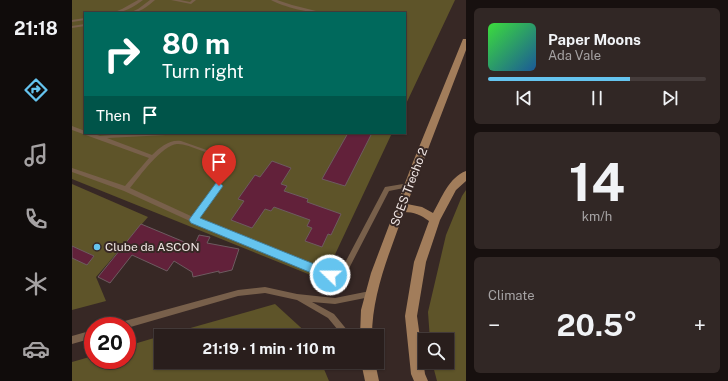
<!DOCTYPE html>
<html lang="en">
<head>
<meta charset="utf-8">
<style>
	body { margin:0; font-family:"Public Sans",sans-serif; background:#312725; color:#f1f3f6; height:100vh; display:flex; flex-direction:column; font-size:15px; white-space:nowrap }
	* { box-sizing:border-box; margin:0 }
	p { font-size:13px; color:#a5a2a3 }
	.icon { flex:none; width:22px; height:22px; fill:none; stroke:currentColor; stroke-width:2; stroke-linecap:round; stroke-linejoin:round }
	.map { position:relative; flex:1; overflow:hidden }
	.side { display:flex; flex-direction:column; gap:8px; padding:8px; background:#17100f; width:262px }
	.side>* { flex:none }
	.top-card { position:absolute; left:12px; top:12px; width:322px; height:122px; border-radius:0px; box-shadow:0 1px 3px #0004,0 0 0 1px #453c3b; background:#00695c; color:#fff; overflow:hidden }
	.tools { position:absolute; left:346px; top:333px; display:grid; gap:8px }
	.tools a { display:grid; place-items:center; width:36px; height:36px; border-radius:0px; background:#291e1c; box-shadow:0 1px 3px #0004,0 0 0 1px #453c3b; font-size:20px }
	.speed { position:absolute; left:12px; top:317px; display:flex; gap:8px; font-size:20px; font-weight:700; text-align:center }
	.speed>* { display:grid; place-content:center; width:52px; height:52px; border-radius:50%; background:#291e1c; box-shadow:0 1px 3px #0004,0 0 0 1px #453c3b; line-height:1 }
	.speed .limit { border:6px solid #d22; background:#fff; color:#111 }
	.pin { position:absolute; display:grid; place-items:center; width:34px; height:34px; color:#fff; margin:-41px -17px; border-radius:50% 50% 50% 0; rotate:-45deg; box-shadow:0 0 4px #0007 }
	.pin .icon { rotate:45deg }
	.me { position:absolute; width:44px; margin:-22px; rotate:292deg; stroke-linejoin:round; filter:drop-shadow(0 0 3px #0008) }
	.turn { display:flex; align-items:center; gap:14px; height:84px; padding:0 12px; font-size:18px }
	.turn .icon { width:52px; height:52px; stroke-width:2.5 }
	.turn b { display:block; font-size:28px; line-height:34px }
	.then { display:flex; align-items:center; height:38px; padding:0 12px; background:#0003; gap:8px; font-size:15px }
	.big { font-size:30px; font-weight:700; line-height:1.1 }
	.side .tile { flex:1; display:flex; flex-direction:column; justify-content:center; gap:6px; min-width:0; padding:0 14px; border-radius:6px; background:#312725 }
	.side .dial { align-items:center; gap:0 }
	.dial b { font-size:52px; line-height:1 }
	.song { display:flex; align-items:center; gap:12px }
	.cover { width:48px; height:48px; border-radius:6px; background:linear-gradient(135deg,hsl(120 70% 55%),hsl(210 70% 35%)) }
	.played { height:4px; border-radius:2px; background:linear-gradient(90deg,#65c4ef 65%,#453c3b 65%) }
	.keys { display:flex; justify-content:space-around; direction:ltr }
	.heat { display:flex; justify-content:space-between; align-items:center; font-size:22px; direction:ltr }
	.trip { position:absolute; left:82px; top:329px; width:230px; height:40px; border-radius:0px; background:#291e1c; box-shadow:0 1px 3px #0004,0 0 0 1px #453c3b; font-weight:700; line-height:40px; text-align:center }
	main { display:flex; flex:1; min-height:0 }
	.dock { display:flex; flex-direction:column; width:72px; justify-content:space-around; align-items:center; background:#100c0b; color:#a5a2a3 }
	.dock .icon { width:28px; height:28px }
	.dock .selected { color:#65c4ef }
	.dock b { font-size:18px; color:#f1f3f6 }
	.map>svg:first-child { display:block }
</style>
</head>
<body>
<main>
<nav class="dock">
<b>21:18</b>
<svg class="icon selected" aria-label="directions" viewBox="0 0 24 24"><path d="M12 3l9 9-9 9-9-9zM9 14v-3h6M13 9l2 2-2 2"/></svg>
<svg class="icon" aria-label="music" viewBox="0 0 24 24"><path d="M9 18V5l10-2v13"/><circle cx="6" cy="18" r="3"/><circle cx="16" cy="16" r="3"/></svg>
<svg class="icon" aria-label="phone" viewBox="0 0 24 24"><path d="M5 4h4l2 5-3 2q2 4 5 5l2-3 5 2v4C11 20 4 13 5 4z"/></svg>
<svg class="icon" aria-label="climate" viewBox="0 0 24 24"><path d="M12 3v18M4 7l16 10M4 17L20 7"/></svg>
<svg class="icon" aria-label="car" viewBox="0 0 24 24"><path d="M5 17H2v-5l4-1 3-4h7l3 4 3 1v5h-3M9 17h6M6 11h13"/><circle cx="7" cy="17" r="2"/><circle cx="17" cy="17" r="2"/></svg>
</nav>
<div class="map">
<svg width="394" height="381" viewBox="0 0 394 381">
	<rect width="100%" height="100%" fill="#372825"/>
	<g fill="#5e5429">
		<polygon points="0,0 383,0 333,106 333,13 13,13 13,133 320,133 251,280 0,179"/>
		<polygon points="0,184 76,217 24,277 34,301 0,310"/>
		<polygon points="394,190 394,381 365,381 360,362 375,362 375,340 358,340 356,312 374,235 390,196"/>
		<polygon points="203,304 238,336 90,336"/>
		<polygon points="89,336 89,362 249,362 257,381 0,381 0,362 21,356 21,360 55,360 55,346"/>
	</g>
	<g fill="#62213a" stroke="#6d5b60">
		<polygon points="276,133 300,133 273,186 250,179"/>
		<polygon points="200,161 219,168 209,184 215,186 212,191 236,199 235,202 269,214 259,235 256,234 250,247 233,241 240,228 235,226 238,220 202,207 199,211 193,209 180,228 159,220 172,201 166,199 183,175 188,177"/>
		<polygon points="69,224 122,246 127,235 138,237 135,243 167,249 160,270 147,273 147,271 121,277 120,272 102,261 95,271 60,255 38,283 26,277"/>
		<polygon points="0,246 22,256 15,265 0,258"/>
	</g>
	<g fill="none" stroke-linecap="round" stroke-linejoin="round">
		<g fill="#78604b" fill-rule="evenodd">
			<path d="M 66,0 L 71,0 C 62,7 51,13 40,13 L 50,9 Z"/>
			<path d="M 78,0 L 83,0 C 75,7 67,13 57,13 L 66,9 Z"/>
			<polygon points="99,0 108,0 118,2 120,0 124,0 119,4"/>
			<path d="M 199,0 L 205,0 L 220,5 L 252,13 C 238,13 211,7 199,0 Z"/>
			<polygon points="13,18 13,20 0,22 0,20"/>
			<polygon points="13,24 13,26 0,28 0,26"/>
			<path d="M 0,126 L 13,131 L 13,133 L 19,133 L 28,136 L 65,133 L 97,133 L 94,135 L 35,138 L 80,155 C 88,147 98,139 109,141 L 160,159 L 161,171 L 158,173 L 155,171 L 155,161 C 144,157 115,143 105,144 C 90,145 67,177 58,188 L 121,217 L 145,184 L 149,184 L 150,186 L 149,188 L 126,219 L 266,276 L 313,187 L 337,183 L 340,185 L 337,187 L 317,191 L 270,282 L 268,283 L 120,222 L 52,191 L 0,172 L 0,168 L 53,186 L 77,158 L 0,130 Z"/>
			<polygon points="193,287 225,294 263,298 298,291 301,292 302,294 301,296 298,297 263,304 240,302 262,314 280,336 271,336 256,318 225,300 193,293 166,296 55,328 55,326 45,326 46,324 49,322 166,290"/>
			<polygon points="21,330 21,338 0,344 0,336"/>
		</g>
		<g fill="#a27d5b" fill-rule="evenodd">
			<path d="M 391,39 L 394,39 L 394,50 L 335,204 L 350,207 L 361,213 C 369,199 377,177 394,171 L 394,181 L 384,190 L 368,220 L 354,262 L 345,316 L 353,374 L 356,381 L 342,381 L 339,374 L 333,316 L 342,262 L 357,221 C 349,215 342,212 332,212 C 318,252 300,293 300,336 L 288,336 L 289,310 L 299,273 L 341,162 Z"/>
			<polygon points="289,362 303,362 307,381 293,381"/>
		</g>
	</g>
	<polygon fill="#65c4ef" stroke="#427f9b" points="147,182 151,186 128,218 262,272 263,275 262,279 258,280 254,279 119,223 117,220 119,217 144,183"/>
	<circle fill="#65c4ef" stroke="#372825" stroke-width="1.5" cx="25" cy="247" r="4"/>
	<g text-anchor="middle" stroke-width="4" stroke-linejoin="round" paint-order="stroke">
		<g font-size="12" fill="#f0e6e4" stroke="#372825">
			<text transform="translate(337 187) rotate(-69)" y="4">SCES Trecho 2</text>
		</g>
		<g font-size="12" fill="#f0e6e4" stroke="#372825" text-anchor="start">
			<text x="33" y="251">Clube da ASCON</text>
		</g>
	</g>
</svg>
<div class="tools">
<a><svg class="icon" aria-label="search" viewBox="0 0 24 24"><circle cx="10" cy="10" r="6"/><path d="M15 15l6 6"/></svg></a>
</div>
<div class="speed"><div class="limit">20</div></div>
<div class="pin" style="left:147px;top:186px;background:#d93025"><svg class="icon" aria-label="arrive" viewBox="0 0 24 24"><path d="M6 21V4h12l-3 4 3 4H6"/></svg></div>
<svg class="me" style="left:258px;top:275px" viewBox="-20 -20 40 40"><circle r="17" fill="#65c4ef" stroke="#fff" stroke-width="3"/><path d="M0-11L8 9 0 5-8 9z" fill="#fff"/></svg>
<div class="trip">21:19 · 1 min · 110 m</div>
<div class="top-card">
<div class="turn"><svg class="icon" aria-label="right" viewBox="0 0 24 24"><path d="M7 20v-9h11M14 6l5 5-5 5"/></svg><div><b>80 m</b>Turn right</div></div>
<div class="then">Then<svg class="icon" aria-label="arrive" viewBox="0 0 24 24"><path d="M6 21V4h12l-3 4 3 4H6"/></svg></div>
</div>
</div>
<section class="side">
<div class="tile">
<div class="song"><i class="cover"></i><div><b>Paper Moons</b><p>Ada Vale</p></div></div>
<div class="played"></div>
<div class="keys"><svg class="icon" aria-label="previous" viewBox="0 0 24 24"><path d="M18 5L8 12l10 7zM5 5v14"/></svg><svg class="icon" aria-label="pause" viewBox="0 0 24 24"><path d="M8 5v14M16 5v14"/></svg><svg class="icon" aria-label="next" viewBox="0 0 24 24"><path d="M6 5l10 7-10 7zM19 5v14"/></svg></div>
</div>
<div class="tile dial"><b>14</b><p>km/h</p></div>
<div class="tile"><p>Climate</p>
<div class="heat"><a>−</a><b class="big">20.5°</b><a>+</a></div>
</div>
</section>
</main>
</body>
</html>
